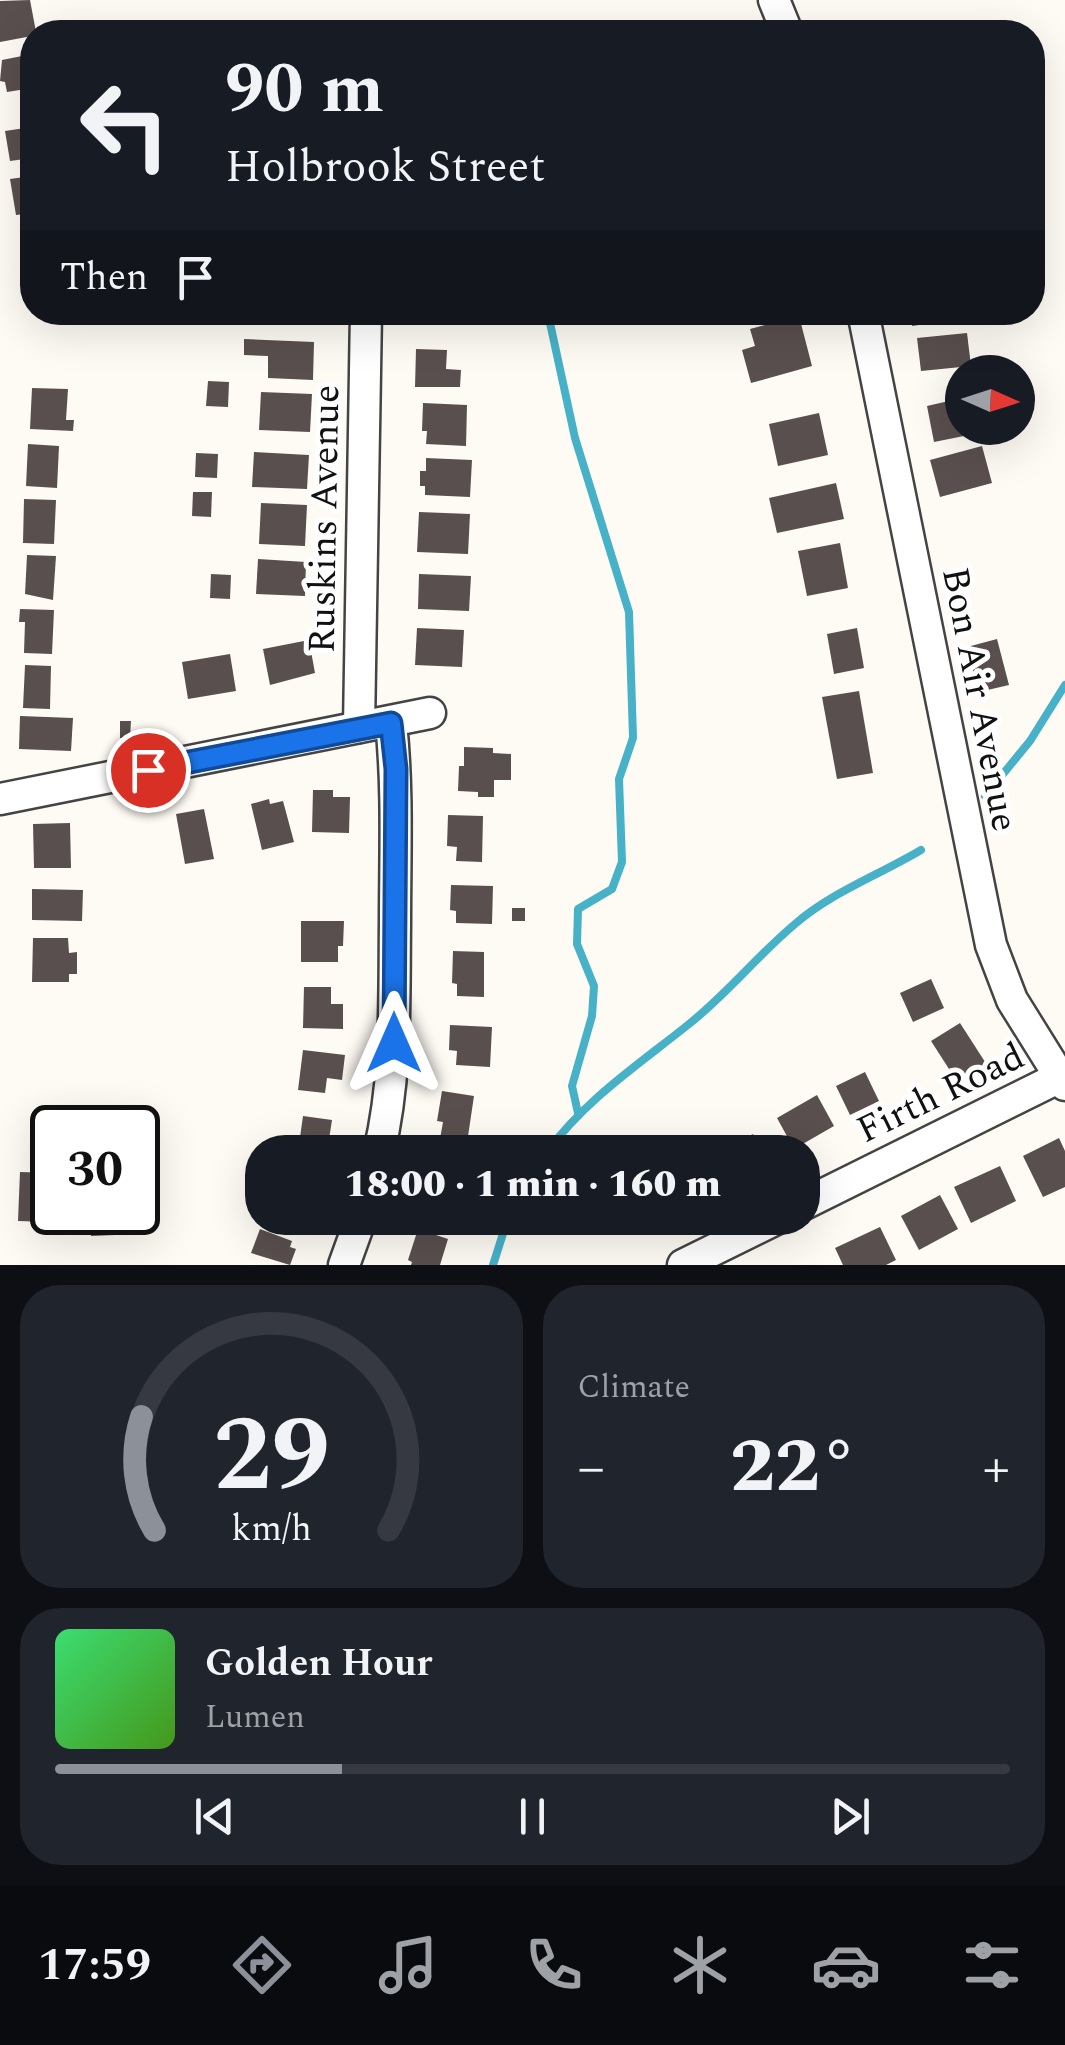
<!DOCTYPE html>
<html lang="en">
<head>
<meta charset="utf-8">
<style>
	body { margin:0; font-family:Spectral,serif; background:#20242c; color:#f1f3f6; height:100vh; display:flex; flex-direction:column; font-size:38px; white-space:nowrap }
	* { box-sizing:border-box; margin:0 }
	p { font-size:32px; color:#9ea1a6 }
	.icon { flex:none; width:55px; height:55px; fill:none; stroke:currentColor; stroke-width:2; stroke-linecap:round; stroke-linejoin:round }
	.map { position:relative; height:1265px; overflow:hidden }
	.side { display:flex; flex-direction:column; gap:20px; padding:20px; background:#0d0f14; flex:1 }
	.side>* { flex:none }
	.top-card { position:absolute; left:20px; top:20px; width:1025px; height:305px; border-radius:40px; box-shadow:0 10px 40px #0002; background:#171b24; color:#f1f3f6; overflow:hidden }
	.needle { width:65px; rotate:93deg }
	.controls { position:absolute; left:945px; top:355px; display:grid; gap:20px }
	.controls a { display:grid; place-items:center; width:90px; height:90px; border-radius:50%; background:#171b24; box-shadow:0 10px 40px #0002; font-size:50px }
	.speed { position:absolute; left:30px; top:1105px; display:flex; gap:20px; font-size:50px; font-weight:700; text-align:center }
	.speed>* { display:grid; place-content:center; width:130px; height:130px; border-radius:50%; background:#171b24; box-shadow:0 10px 40px #0002; line-height:1 }
	.speed .limit { border:5px solid #111; border-radius:15px; background:#fff; color:#111 }
	.pin { position:absolute; display:grid; place-items:center; width:85px; height:85px; color:#fff; margin:-42px; border:5px solid #fff; border-radius:50%; box-shadow:0 2px 10px #0007 }
	.me { position:absolute; width:110px; margin:-55px; rotate:0deg; stroke-linejoin:round; filter:drop-shadow(0 0 8px #0008) }
	.turn { display:flex; align-items:center; gap:35px; height:210px; padding:0 40px; font-size:45px }
	.turn .icon { width:130px; height:130px; stroke-width:2.5 }
	.turn b { display:block; font-size:70px; line-height:85px }
	.then { display:flex; align-items:center; height:95px; padding:0 40px; background:#0003; gap:20px; font-size:38px }
	.big { font-size:75px; font-weight:800; line-height:1.1 }
	.side .widget { flex:1; display:flex; flex-direction:column; justify-content:center; gap:15px; min-width:0; padding:0 35px; border-radius:40px; background:#20242c }
	.side .dial { align-items:center; gap:0 }
	.dial svg { height:260px; overflow:visible; fill:none; stroke:#363941; stroke-width:7; stroke-linecap:round; text-anchor:middle }
	.dial text { fill:#f1f3f6; stroke:none }
	.song { display:flex; align-items:center; gap:30px }
	.cover { width:120px; height:120px; border-radius:15px; background:linear-gradient(135deg,hsl(140 70% 55%),hsl(100 70% 35%)) }
	.played { height:10px; border-radius:5px; background:linear-gradient(90deg,#8c9099 30%,#363941 30%) }
	.keys { display:flex; justify-content:space-around; direction:ltr }
	.heat { display:flex; justify-content:space-between; align-items:center; font-size:55px; direction:ltr }
	.side .tiles { flex:1; display:grid; gap:20px; grid-template-columns:1fr 1fr }
	.widget:last-child { grid-column:span 2 }
	.trip { position:absolute; left:245px; top:1135px; width:575px; height:100px; border-radius:40px; background:#171b24; box-shadow:0 10px 40px #0002; font-weight:800; line-height:100px; text-align:center }
	.menu { display:flex; height:160px; justify-content:space-around; align-items:center; background:#090b0e; color:#9ea1a6 }
	.menu .icon { width:70px; height:70px }
	.menu .selected { color:#8c9099 }
	.menu b { font-size:45px; color:#f1f3f6 }
	.map>svg:first-child { display:block }
</style>
</head>
<body>
<div class="map">
<svg width="1065" height="1265" viewBox="0 0 1065 1265">
	<rect width="100%" height="100%" fill="#fefbf5"/>
	<g fill="none" stroke-linecap="round" stroke-linejoin="round">
		<g stroke="#47b1c7" stroke-width="8">
			<polyline points="530,312 550,323 575,438 629,612 633,738 619,779 622,862 612,889 578,909 577,944 594,986 592,1016 572,1086 578,1113"/>
			<polyline points="985,796 1030,741 1065,685"/>
			<path d="M 547,1152 C 586,1099 638,1065 689,1024 C 727,994 758,955 795,924 C 832,892 879,875 921,850"/>
			<polyline points="493,1265 508,1218"/>
		</g>
	</g>
	<g fill="#594f4e">
		<polygon points="30,0 36,32 32,32 32,36 0,42 0,1"/>
		<polygon points="880,20 883,32 842,32 841,28"/>
		<polygon points="32,54 32,88 7,92 5,82 0,81 2,60"/>
		<polygon points="32,127 32,158 10,161 5,131"/>
		<polygon points="32,176 32,213 16,215 10,179"/>
		<polygon points="45,312 100,312 100,317 67,316 67,321 44,321"/>
		<polygon points="264,312 315,312 314,322 264,320"/>
		<polygon points="911,312 959,312 960,319 912,326"/>
		<polygon points="799,316 812,366 751,383 742,350 755,346 750,329"/>
		<polygon points="967,333 971,366 921,371 917,338"/>
		<polygon points="244,339 314,342 313,380 268,378 268,356 244,355"/>
		<polygon points="416,349 447,350 446,369 461,370 460,387 415,387"/>
		<polygon points="208,381 229,382 228,407 206,406"/>
		<polygon points="32,388 68,389 66,420 74,420 73,431 30,429"/>
		<polygon points="261,392 312,394 310,432 259,430"/>
		<polygon points="962,398 962,428 978,428 979,433 934,442 927,406"/>
		<polygon points="423,403 467,405 466,446 426,444 427,431 422,431"/>
		<polygon points="819,413 828,455 778,466 769,424"/>
		<polygon points="28,444 59,446 57,488 26,486"/>
		<polygon points="982,446 992,483 940,497 930,460"/>
		<polygon points="254,452 309,455 307,489 252,487"/>
		<polygon points="196,453 218,454 217,478 195,477"/>
		<polygon points="426,458 472,460 470,497 425,495 425,486 420,486 420,471 426,471"/>
		<polygon points="836,483 844,519 777,533 769,498"/>
		<polygon points="193,492 212,492 211,517 192,516"/>
		<polygon points="24,499 56,500 54,544 23,543"/>
		<polygon points="261,503 307,505 305,546 259,544"/>
		<polygon points="419,512 470,514 468,554 417,552"/>
		<polygon points="840,543 848,588 807,596 798,551"/>
		<polygon points="27,555 56,556 53,600 25,594"/>
		<polygon points="258,559 306,562 305,596 256,594"/>
		<polygon points="211,574 231,575 230,599 210,598"/>
		<polygon points="419,574 471,576 469,611 418,609"/>
		<polygon points="20,609 54,610 52,654 24,653 25,622 19,622"/>
		<polygon points="417,628 464,630 462,667 415,665"/>
		<polygon points="857,628 864,668 834,674 827,634"/>
		<polygon points="997,639 1009,685 979,692 967,647"/>
		<polygon points="309,640 315,673 270,685 263,649"/>
		<polygon points="230,654 236,691 188,699 182,662"/>
		<polygon points="25,665 51,666 50,709 23,708"/>
		<polygon points="859,691 873,773 837,779 822,697"/>
		<polygon points="20,716 73,718 71,751 19,749"/>
		<polygon points="120,721 131,721 130,738 120,738"/>
		<polygon points="464,747 493,748 493,753 511,754 511,780 494,780 494,797 478,797 478,792 458,791 459,766 464,766"/>
		<polygon points="313,790 333,790 333,797 350,797 349,833 312,832"/>
		<polygon points="269,799 270,804 283,801 294,842 262,850 251,804"/>
		<polygon points="204,809 214,859 185,864 176,814"/>
		<polygon points="448,815 483,816 482,862 456,861 457,847 447,846"/>
		<polygon points="70,823 71,868 34,868 33,824"/>
		<polygon points="451,885 493,886 492,924 456,923 456,911 450,910"/>
		<polygon points="32,889 83,890 82,921 32,920"/>
		<rect x="512" y="908" width="13" height="13"/>
		<polygon points="301,921 344,921 343,946 338,946 338,962 301,962"/>
		<polygon points="33,938 68,938 69,953 77,952 77,974 69,974 69,982 32,982"/>
		<polygon points="453,951 484,952 484,997 457,996 457,984 452,983"/>
		<polygon points="931,979 944,1008 913,1022 900,993"/>
		<polygon points="304,987 331,987 331,1004 343,1004 343,1029 303,1028"/>
		<polygon points="960,1023 987,1065 958,1083 931,1041"/>
		<polygon points="450,1025 492,1027 490,1067 456,1065 457,1051 449,1050"/>
		<polygon points="303,1050 345,1055 342,1080 327,1078 325,1093 298,1090"/>
		<polygon points="865,1072 879,1101 850,1115 836,1086"/>
		<polygon points="442,1091 474,1096 467,1143 440,1139 443,1122 437,1121"/>
		<polygon points="817,1095 834,1126 794,1149 777,1118"/>
		<polygon points="303,1116 332,1120 327,1152 298,1152"/>
		<polygon points="753,1134 762,1152 722,1152 721,1150"/>
		<polygon points="1059,1138 1065,1151 1065,1187 1043,1197 1023,1156"/>
		<polygon points="1000,1166 1016,1201 971,1223 954,1187"/>
		<polygon points="20,1172 51,1173 49,1222 18,1221"/>
		<polygon points="940,1195 958,1229 919,1250 901,1216"/>
		<polygon points="90,1212 115,1212 115,1235 91,1236"/>
		<polygon points="880,1227 896,1260 886,1265 843,1265 835,1248"/>
		<polygon points="260,1229 292,1241 290,1247 296,1249 290,1265 251,1253"/>
		<polygon points="418,1229 448,1239 440,1265 411,1265 412,1262 408,1260"/>
	</g>
	<g fill="none" stroke-linecap="round" stroke-linejoin="round">
		<defs>
			<g id="minor">
				<polyline points="774,0 787,32"/>
				<polyline points="863,312 991,945 1012,1000 1065,1085"/>
				<polyline points="359,727 366,312"/>
				<polyline points="0,799 430,713"/>
				<path d="M 379,1152 C 397,1077 394,1000 395,923 C 395,856 398,789 391,723"/>
				<polyline points="802,1205 1060,1077"/>
				<polyline points="344,1265 361,1218"/>
				<polyline points="683,1265 778,1218"/>
			</g>
		</defs>
		<use href="#minor" stroke="#444" stroke-width="35"/>
		<use href="#minor" stroke="#fff" stroke-width="30"/>
	</g>
	<g fill="none" stroke-linecap="round" stroke-linejoin="round">
		<defs>
			<polyline id="route" points="148,770 391,723 396,769 394,1043"/>
		</defs>
		<use href="#route" stroke="#114b97" stroke-width="25"/>
		<use href="#route" stroke="#1a73e8" stroke-width="18"/>
	</g>
	<g text-anchor="middle" stroke-width="10" stroke-linejoin="round" paint-order="stroke">
		<g font-size="38" fill="#111" stroke="#fff">
			<text transform="translate(323 519) rotate(-89)" y="13">Ruskins Avenue</text>
			<text transform="translate(981 699) rotate(79)" y="13">Bon Air Avenue</text>
			<text transform="translate(940 1092) rotate(-26)" y="13">Firth Road</text>
		</g>
	</g>
</svg>
<div class="controls">
<a><svg class="needle" viewBox="-14 -14 28 28"><path d="M0-13l5 13h-10z" fill="#e53935"/><path d="M0 13l5-13h-10z" fill="#9ea1a6"/></svg></a>
</div>
<div class="speed"><div class="limit">30</div></div>
<div class="pin" style="left:148px;top:770px;background:#d93025"><svg class="icon" aria-label="arrive" viewBox="0 0 24 24"><path d="M6 21V4h12l-3 4 3 4H6"/></svg></div>
<svg class="me" style="left:394px;top:1043px" viewBox="-20 -20 40 40"><path d="M0-17L14 15 0 8-14 15z" fill="#1a73e8" stroke="#fff" stroke-width="4"/></svg>
<div class="trip">18:00 · 1 min · 160 m</div>
<div class="top-card">
<div class="turn"><svg class="icon" aria-label="left" viewBox="0 0 24 24"><path d="M17 20v-9H6M10 6l-5 5 5 5"/></svg><div><b>90 m</b>Holbrook Street</div></div>
<div class="then">Then<svg class="icon" aria-label="arrive" viewBox="0 0 24 24"><path d="M6 21V4h12l-3 4 3 4H6"/></svg></div>
</div>
</div>
<section class="side">
<div class="tiles">
<div class="widget dial"><svg viewBox="0 0 100 80">
<path d="M14 69A42 42 0 1 1 86 69"/>
<path d="M14 69A42 42 0 0 1 10 34" stroke="#8c9099"/>
<text x="50" y="56" font-size="32" font-weight="700">29</text>
<text x="50" y="72" font-size="11">km/h</text>
</svg></div>
<div class="widget"><p>Climate</p>
<div class="heat"><a>−</a><b class="big">22°</b><a>+</a></div>
</div>
<div class="widget">
<div class="song"><i class="cover"></i><div><b>Golden Hour</b><p>Lumen</p></div></div>
<div class="played"></div>
<div class="keys"><svg class="icon" aria-label="previous" viewBox="0 0 24 24"><path d="M18 5L8 12l10 7zM5 5v14"/></svg><svg class="icon" aria-label="pause" viewBox="0 0 24 24"><path d="M8 5v14M16 5v14"/></svg><svg class="icon" aria-label="next" viewBox="0 0 24 24"><path d="M6 5l10 7-10 7zM19 5v14"/></svg></div>
</div>
</div>
</section>
<nav class="menu">
<b>17:59</b>
<svg class="icon selected" aria-label="directions" viewBox="0 0 24 24"><path d="M12 3l9 9-9 9-9-9zM9 14v-3h6M13 9l2 2-2 2"/></svg>
<svg class="icon" aria-label="music" viewBox="0 0 24 24"><path d="M9 18V5l10-2v13"/><circle cx="6" cy="18" r="3"/><circle cx="16" cy="16" r="3"/></svg>
<svg class="icon" aria-label="phone" viewBox="0 0 24 24"><path d="M5 4h4l2 5-3 2q2 4 5 5l2-3 5 2v4C11 20 4 13 5 4z"/></svg>
<svg class="icon" aria-label="climate" viewBox="0 0 24 24"><path d="M12 3v18M4 7l16 10M4 17L20 7"/></svg>
<svg class="icon" aria-label="car" viewBox="0 0 24 24"><path d="M5 17H2v-5l4-1 3-4h7l3 4 3 1v5h-3M9 17h6M6 11h13"/><circle cx="7" cy="17" r="2"/><circle cx="17" cy="17" r="2"/></svg>
<svg class="icon" aria-label="filters" viewBox="0 0 24 24"><path d="M4 7h16M4 17h16"/><circle cx="9" cy="7" r="2"/><circle cx="15" cy="17" r="2"/></svg>
</nav>
</body>
</html>
